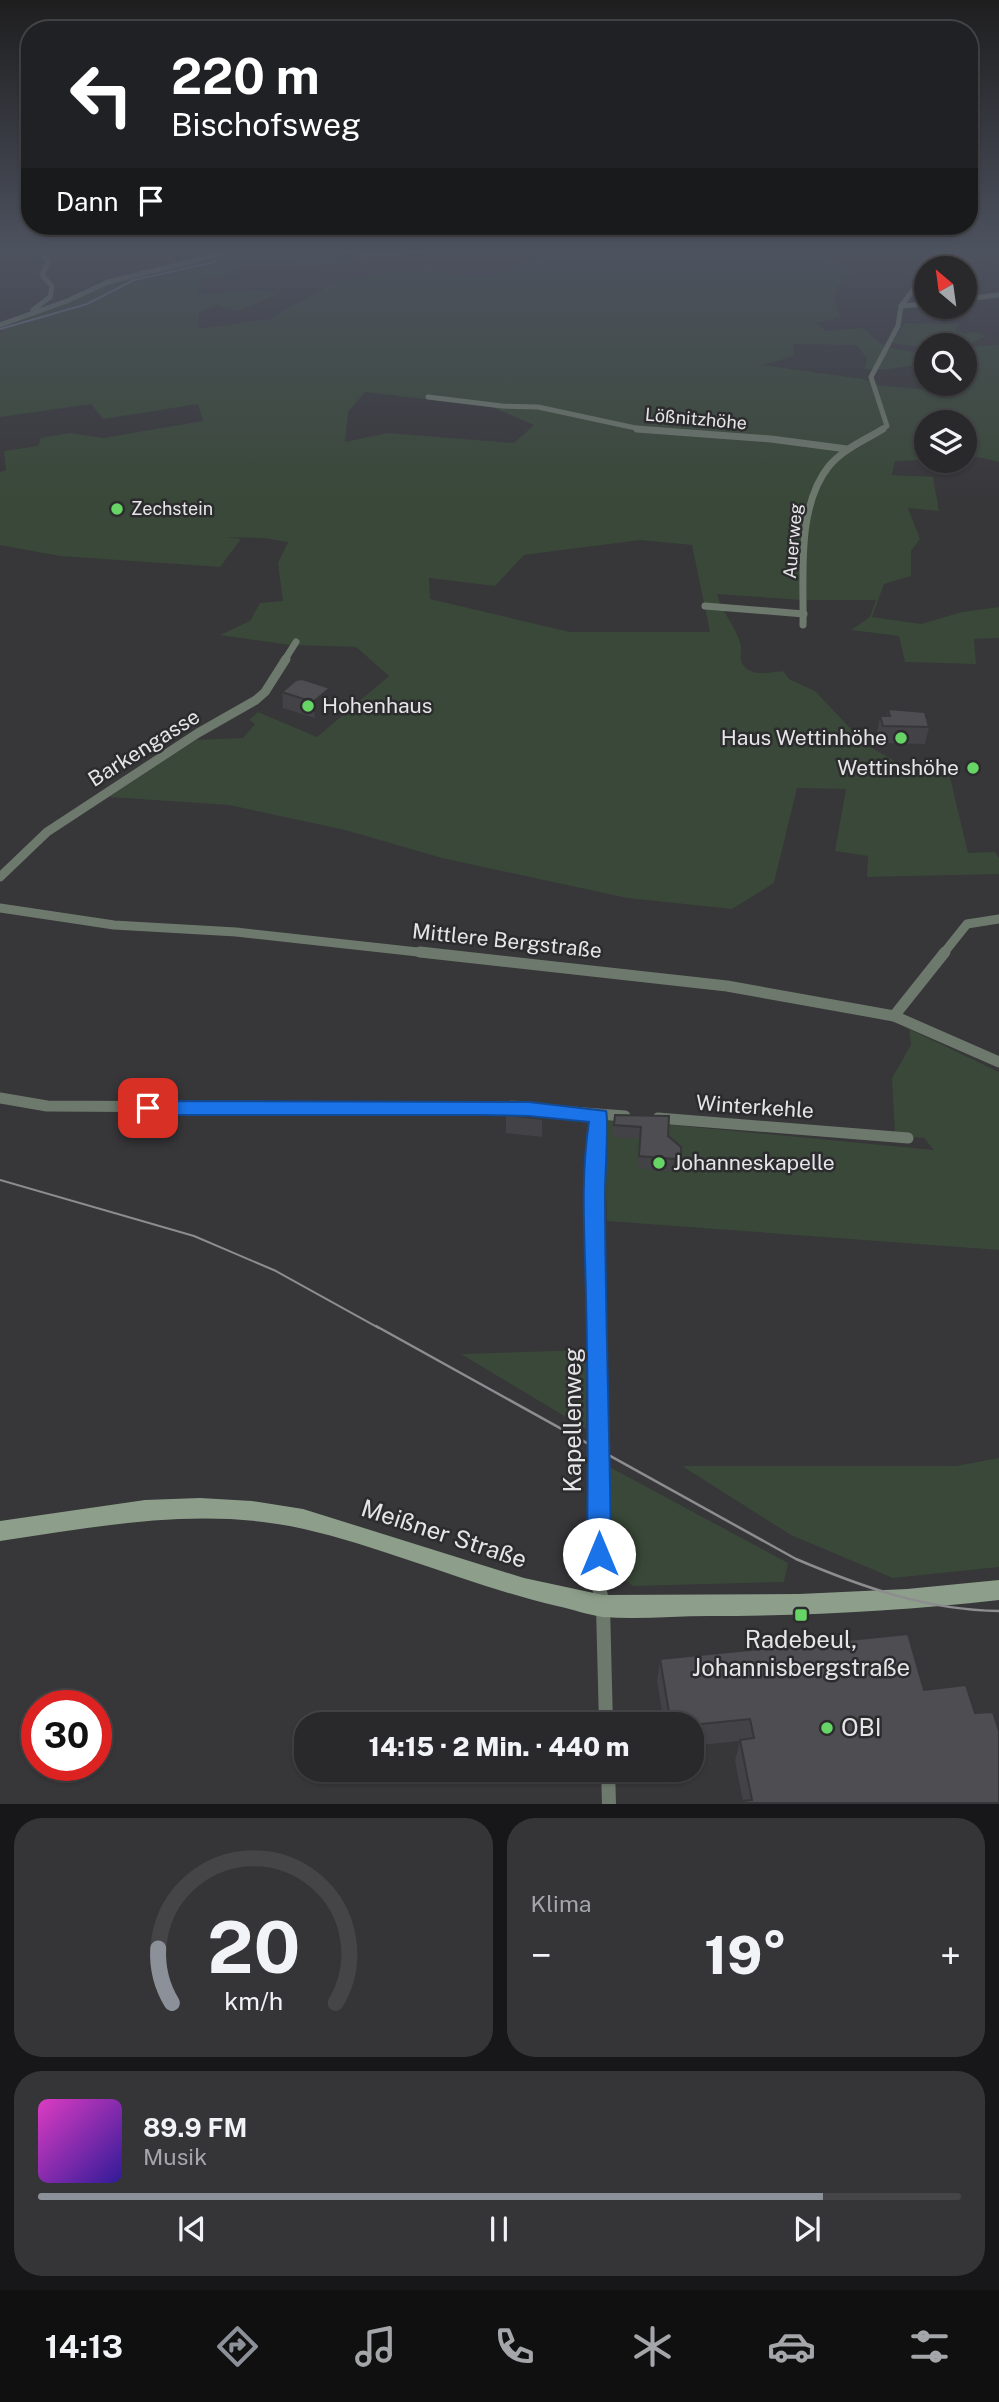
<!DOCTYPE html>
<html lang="de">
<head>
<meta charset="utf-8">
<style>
	body { margin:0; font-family:"Public Sans",sans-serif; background:#353437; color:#f1f3f6; height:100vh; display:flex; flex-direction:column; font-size:26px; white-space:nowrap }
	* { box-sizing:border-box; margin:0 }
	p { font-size:23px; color:#a5a6a9 }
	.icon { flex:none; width:38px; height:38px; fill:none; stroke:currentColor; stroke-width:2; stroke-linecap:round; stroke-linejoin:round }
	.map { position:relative; height:1804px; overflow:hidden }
	.sheet { display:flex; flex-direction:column; gap:14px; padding:14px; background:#171618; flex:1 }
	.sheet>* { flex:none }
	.guide { position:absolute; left:21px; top:21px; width:957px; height:214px; border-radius:28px; box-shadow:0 2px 5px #0004,0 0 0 2px #454447; background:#202124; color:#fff; overflow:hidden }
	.needle { width:46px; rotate:331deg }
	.buttons { position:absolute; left:914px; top:256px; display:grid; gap:14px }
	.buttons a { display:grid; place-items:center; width:63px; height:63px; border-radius:50%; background:#29282b; box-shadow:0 2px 5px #0004,0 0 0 2px #454447; font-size:35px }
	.speed { position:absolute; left:21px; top:1690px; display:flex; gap:14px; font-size:35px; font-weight:700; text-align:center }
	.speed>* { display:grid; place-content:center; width:91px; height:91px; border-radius:50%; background:#29282b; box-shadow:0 2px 5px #0004,0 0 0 2px #454447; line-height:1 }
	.speed .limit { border:10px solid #d22; background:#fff; color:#111 }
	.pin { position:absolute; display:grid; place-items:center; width:60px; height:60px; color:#fff; margin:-30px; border-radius:14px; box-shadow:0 4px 10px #0006 }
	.me { position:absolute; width:77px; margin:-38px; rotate:0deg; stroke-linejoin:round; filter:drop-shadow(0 0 5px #0008) }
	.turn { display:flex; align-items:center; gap:24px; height:147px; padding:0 35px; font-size:32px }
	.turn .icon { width:91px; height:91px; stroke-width:2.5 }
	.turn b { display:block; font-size:49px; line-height:60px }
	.then { display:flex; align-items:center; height:66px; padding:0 35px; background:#0003; gap:14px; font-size:26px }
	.big { font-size:52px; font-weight:800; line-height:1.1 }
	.sheet .widget { flex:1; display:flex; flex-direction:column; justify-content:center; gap:10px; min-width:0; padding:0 24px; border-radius:28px; background:#353437 }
	.sheet .dial { align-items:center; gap:0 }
	.dial svg { height:182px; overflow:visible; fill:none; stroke:#454447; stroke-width:7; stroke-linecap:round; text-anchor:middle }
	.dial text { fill:#f1f3f6; stroke:none }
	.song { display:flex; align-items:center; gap:21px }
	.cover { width:84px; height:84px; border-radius:10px; background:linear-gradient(135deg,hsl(310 70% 55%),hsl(250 70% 35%)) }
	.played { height:7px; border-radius:4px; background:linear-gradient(90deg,#8c9099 85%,#454447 85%) }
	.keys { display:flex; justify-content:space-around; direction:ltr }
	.heat { display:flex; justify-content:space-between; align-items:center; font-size:38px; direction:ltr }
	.sheet .tiles { flex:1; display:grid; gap:14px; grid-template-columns:1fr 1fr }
	.widget:last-child { grid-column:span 2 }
	.trip { position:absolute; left:294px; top:1712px; width:410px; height:70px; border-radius:28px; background:#29282b; box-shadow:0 2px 5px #0004,0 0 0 2px #454447; font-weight:800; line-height:70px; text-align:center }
	.tab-bar { display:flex; height:112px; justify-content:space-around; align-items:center; background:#101011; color:#a5a6a9 }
	.tab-bar .icon { width:49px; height:49px }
	.tab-bar .active { color:#8c9099 }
	.tab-bar b { font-size:32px; color:#f1f3f6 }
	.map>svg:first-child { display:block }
</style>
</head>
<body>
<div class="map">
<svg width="999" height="1804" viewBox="0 0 999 1804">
	<rect width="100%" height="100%" fill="#373639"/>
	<g fill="#394838" fill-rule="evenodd">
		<path d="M 248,249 L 275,249 L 275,257 C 303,256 328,260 356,262 L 237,269 L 236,276 L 200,279 L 197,295 L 264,290 L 276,294 L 239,311 L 217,305 L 199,312 L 198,329 L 271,319 L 282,311 L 341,280 L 429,267 L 454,275 L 488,276 L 558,253 L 553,249 L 851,249 L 827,255 L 823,259 L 840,264 L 858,276 L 835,276 L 845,281 L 837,286 L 834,300 L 840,317 L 815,323 L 826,331 L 863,328 C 883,347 890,349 916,352 L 918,347 L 893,343 L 904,323 L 960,324 L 955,330 L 963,334 L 976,332 L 986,336 L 967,345 L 971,347 L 999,345 L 999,462 L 964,454 L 964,422 L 926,422 L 926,460 L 895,461 L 892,475 L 933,477 L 939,511 L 908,508 L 920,539 L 911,551 L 911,576 L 884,584 L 872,617 L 921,624 L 962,612 L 999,607 L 999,638 L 974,639 L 976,664 L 905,662 L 899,636 L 851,630 L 870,617 L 876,600 L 801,600 L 717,594 C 721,612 737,627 741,646 C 742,653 738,661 745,667 C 754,677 772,672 783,671 L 789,679 L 815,691 L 865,744 L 898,763 L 923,763 L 925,767 L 942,767 L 949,773 L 968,853 L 995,852 L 999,858 L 999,874 L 867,877 L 868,856 L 835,851 L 846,789 L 797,788 L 774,883 L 732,909 L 627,898 L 442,858 L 345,830 L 229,805 L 109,797 L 196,740 L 243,738 L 255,724 L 249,720 L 258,712 L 317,737 L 389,676 L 356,647 L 290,645 L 220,635 L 250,621 L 260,603 L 283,601 L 278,563 L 288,542 L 264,538 L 226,537 L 241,539 L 220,567 L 60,556 L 0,545 L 0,472 L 6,470 L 4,451 L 38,446 L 41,438 L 70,433 L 103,438 L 203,421 L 198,404 L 103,419 L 91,404 L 0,417 L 0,333 L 3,331 L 0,327 L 110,282 ZM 793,344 L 857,345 L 867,359 L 864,369 C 885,372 905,365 926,364 L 926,345 L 964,345 L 964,383 L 959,383 L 959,392 L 882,386 L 862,379 L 762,365 L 794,356 ZM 365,392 L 492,407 L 534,425 L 514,443 L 388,433 L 345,442 L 348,412 ZM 640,540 L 692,545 L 710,632 L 570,632 L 430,599 L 429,578 L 495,586 L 524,555 Z"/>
		<polygon points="909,1029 999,1072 999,1250 607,1221 604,1124 609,1119 934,1150 924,1138 895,1135 892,1078 911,1045"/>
		<polygon points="586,1350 586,1429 461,1354"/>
		<polygon points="999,1458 999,1567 893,1578 791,1535 682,1466 956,1466"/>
		<polygon points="604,1464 788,1563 784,1582 633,1586 609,1568"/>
	</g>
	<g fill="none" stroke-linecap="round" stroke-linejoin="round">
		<g stroke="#7d7394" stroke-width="2">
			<polyline points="240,250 252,249"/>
			<polyline points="458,251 481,249"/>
			<polyline points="388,255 403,257"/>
			<polyline points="360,257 370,255"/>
			<polyline points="0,329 87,304 134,280 215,262 216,256"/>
		</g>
		<g stroke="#6e796d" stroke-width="5">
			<polyline points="328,249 375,254 441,249"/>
			<polyline points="932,268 940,260 935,249"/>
			<polyline points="964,299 999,295"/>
			<polyline points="901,306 926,304"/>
			<polyline points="33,310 50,297 52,286 42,275 48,263 47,259 34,249"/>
			<polyline points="0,325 67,301 108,282 241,249"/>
			<polyline points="428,397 502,406 538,407 645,430"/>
			<polyline points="880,430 887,426 871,377 898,326 901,306 926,273"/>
		</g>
		<g stroke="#6e796d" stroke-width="7">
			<polyline points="637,429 771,439 847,449"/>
			<polyline points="705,606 804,614"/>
			<path d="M 803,625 C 804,576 796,507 829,466 C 843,449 865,440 883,429"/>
			<polyline points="284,661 296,642"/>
		</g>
		<g stroke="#6e796d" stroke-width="9">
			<polyline points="0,877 47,832 198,733 256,700 265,692 286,659"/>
			<polyline points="0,908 114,925 236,932 436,954"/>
			<polyline points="943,954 967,924 999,919"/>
		</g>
		<g stroke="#6e796d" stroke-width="11">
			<polyline points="420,952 727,986 894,1016 999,1062"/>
			<polyline points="894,1016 945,952"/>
			<polyline points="0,1098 47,1106 517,1109"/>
			<polyline points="532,1109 625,1116"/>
			<polyline points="658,1118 908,1138"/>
			<polyline points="597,1328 595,1144 599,1116"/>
		</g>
		<g stroke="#6e796d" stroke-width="14">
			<polyline points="597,1326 599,1587 603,1606 606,1724"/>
			<polyline points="608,1769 609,1804"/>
		</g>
		<path fill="#8d9f8b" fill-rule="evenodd" d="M 200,1498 L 252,1501 L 303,1509 L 524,1578 L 603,1595 L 799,1594 L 907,1589 L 999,1580 L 999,1600 C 902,1611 806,1616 709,1616 C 674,1616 638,1620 603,1617 C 588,1615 572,1609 557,1606 C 471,1586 390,1549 304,1529 C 203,1506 101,1526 0,1541 L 0,1521 L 145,1500 Z"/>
		<polyline stroke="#8d8c8f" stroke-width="2" points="0,1180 194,1236 276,1271 379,1328"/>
		<path stroke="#8d8c8f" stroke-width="2.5" d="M 376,1326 L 796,1559 C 862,1587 926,1610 999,1611"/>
	</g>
	<g fill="#434246">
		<polygon points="282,692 332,704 315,718 283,708"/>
		<polygon points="888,709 929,727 925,744 879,743 877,733 880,716 887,716"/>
		<polygon points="545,1102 544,1121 542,1137 506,1133 506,1115"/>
		<polygon points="615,1115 668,1136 681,1154 680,1166 673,1172 638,1168 640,1139 613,1137"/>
		<polygon points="660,1659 924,1690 999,1803 743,1801 735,1761 740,1741 691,1746 691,1724 664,1724 657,1681"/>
	</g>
	<g fill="#373639">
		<polygon points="330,688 332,704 315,718 313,702"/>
		<polygon points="545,1102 544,1121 542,1137 542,1119"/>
		<polygon points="681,1154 680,1166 673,1172 674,1159"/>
	</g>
	<g fill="#4e4d51" stroke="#373639" stroke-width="2">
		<polygon points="302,679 330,688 313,702 282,692 296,680"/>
		<polygon points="888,709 925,712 929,727 883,726 880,716 890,716"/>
		<polygon points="509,1099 545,1102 542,1119 506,1115"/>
		<polygon points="615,1115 669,1116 668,1136 681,1147 681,1154 674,1159 639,1156 641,1127 614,1125"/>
		<polygon points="908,1634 924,1690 966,1685 975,1713 993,1712 999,1731 999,1803 723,1803 752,1800 740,1740 754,1738 750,1719 691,1725 691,1724 671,1724 660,1659"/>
	</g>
	<linearGradient id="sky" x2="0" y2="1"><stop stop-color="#1e1e1f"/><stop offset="0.5" stop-color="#4d525f"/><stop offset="1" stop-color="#4d525f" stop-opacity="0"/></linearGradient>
	<rect width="999" height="501" fill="url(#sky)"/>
	<path fill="#1a73e8" stroke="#114b97" stroke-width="2" d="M 148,1101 L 529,1102 L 606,1111 C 609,1118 605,1177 605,1191 C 605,1312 610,1433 611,1554 L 607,1562 L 599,1565 L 590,1562 L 587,1554 C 588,1469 588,1383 586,1298 C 585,1240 580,1179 589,1122 L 529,1116 L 481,1115 L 148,1115 L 142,1113 L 139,1108 L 142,1103 Z"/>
	<g fill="#67d466" stroke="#2c2c2f" stroke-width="2.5">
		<circle cx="117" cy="509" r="7"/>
		<circle cx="308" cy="706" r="7"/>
		<circle cx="901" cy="738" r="7"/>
		<circle cx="973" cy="768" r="7"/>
		<circle cx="659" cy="1163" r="7"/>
		<rect x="794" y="1608" width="14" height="14" rx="3.5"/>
		<circle cx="827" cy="1728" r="7"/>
	</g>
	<g text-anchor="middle" stroke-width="5" stroke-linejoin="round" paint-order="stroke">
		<g font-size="18" fill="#e5e4e6" stroke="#2c2c2f">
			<text transform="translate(696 419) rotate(5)" y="6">Lößnitzhöhe</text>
			<text transform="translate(793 541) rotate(-85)" y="6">Auerweg</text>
		</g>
		<g font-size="18" fill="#e5e4e6" stroke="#2c2c2f" text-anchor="start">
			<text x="131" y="515">Zechstein</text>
		</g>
		<g font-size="21" fill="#e5e4e6" stroke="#2c2c2f" text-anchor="start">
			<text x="322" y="713">Hohenhaus</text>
			<text x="887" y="745" text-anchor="end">Haus Wettinhöhe</text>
			<text x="959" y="775" text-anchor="end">Wettinshöhe</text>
			<text x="673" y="1170">Johanneskapelle</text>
		</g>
		<g font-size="21" fill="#e5e4e6" stroke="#2c2c2f">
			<text transform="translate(144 748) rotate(-32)" y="7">Barkengasse</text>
			<text transform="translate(507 941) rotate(6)" y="7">Mittlere Bergstraße</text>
			<text transform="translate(755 1107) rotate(4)" y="7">Winterkehle</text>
		</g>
		<g font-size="24" fill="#e5e4e6" stroke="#2c2c2f">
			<text transform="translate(573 1420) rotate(-90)" y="8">Kapellenweg</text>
			<text transform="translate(444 1534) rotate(18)" y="8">Meißner Straße</text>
		</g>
		<g font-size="24" fill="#e5e4e6" stroke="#2c2c2f">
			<text x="801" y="1648">Radebeul,<tspan x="801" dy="28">Johannisbergstraße</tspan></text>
			<text x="841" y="1736" text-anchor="start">OBI</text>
		</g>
	</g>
</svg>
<div class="buttons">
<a><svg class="needle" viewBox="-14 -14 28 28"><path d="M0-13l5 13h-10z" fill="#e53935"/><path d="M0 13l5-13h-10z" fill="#a5a6a9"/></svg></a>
<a><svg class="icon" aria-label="search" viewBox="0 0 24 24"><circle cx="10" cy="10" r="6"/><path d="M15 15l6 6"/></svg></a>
<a><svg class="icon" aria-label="layers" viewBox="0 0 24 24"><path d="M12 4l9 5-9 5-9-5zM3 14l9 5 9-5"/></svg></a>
</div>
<div class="speed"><div class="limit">30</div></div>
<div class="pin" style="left:148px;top:1108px;background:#d93025"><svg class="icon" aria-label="arrive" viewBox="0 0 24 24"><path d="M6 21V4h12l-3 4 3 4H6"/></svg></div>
<svg class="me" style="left:599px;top:1554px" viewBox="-20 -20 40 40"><circle r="19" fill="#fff"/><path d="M0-13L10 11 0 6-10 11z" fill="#1a73e8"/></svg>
<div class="trip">14:15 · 2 Min. · 440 m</div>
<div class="guide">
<div class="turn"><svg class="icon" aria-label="left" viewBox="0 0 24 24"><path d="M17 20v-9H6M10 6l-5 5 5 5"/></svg><div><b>220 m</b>Bischofsweg</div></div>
<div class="then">Dann<svg class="icon" aria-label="arrive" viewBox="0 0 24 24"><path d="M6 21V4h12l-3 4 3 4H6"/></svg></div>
</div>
</div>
<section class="sheet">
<div class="tiles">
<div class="widget dial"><svg viewBox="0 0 100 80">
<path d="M14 69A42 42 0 1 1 86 69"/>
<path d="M14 69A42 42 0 0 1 8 45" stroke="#8c9099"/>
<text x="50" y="56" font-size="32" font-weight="700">20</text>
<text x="50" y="72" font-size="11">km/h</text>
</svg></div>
<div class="widget"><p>Klima</p>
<div class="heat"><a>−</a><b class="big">19°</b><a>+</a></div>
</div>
<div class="widget">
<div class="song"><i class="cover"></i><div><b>89.9 FM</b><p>Musik</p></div></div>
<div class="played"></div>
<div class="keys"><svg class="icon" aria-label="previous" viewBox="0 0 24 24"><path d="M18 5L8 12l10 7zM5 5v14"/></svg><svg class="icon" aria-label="pause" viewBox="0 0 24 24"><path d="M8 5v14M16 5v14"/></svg><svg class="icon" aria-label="next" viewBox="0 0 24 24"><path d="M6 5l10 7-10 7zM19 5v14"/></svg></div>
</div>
</div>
</section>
<nav class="tab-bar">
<b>14:13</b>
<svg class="icon active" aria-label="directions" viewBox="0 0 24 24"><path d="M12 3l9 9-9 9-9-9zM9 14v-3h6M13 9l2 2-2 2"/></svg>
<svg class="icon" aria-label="music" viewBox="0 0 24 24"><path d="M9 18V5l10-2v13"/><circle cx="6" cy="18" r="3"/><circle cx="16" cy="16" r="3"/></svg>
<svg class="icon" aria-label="phone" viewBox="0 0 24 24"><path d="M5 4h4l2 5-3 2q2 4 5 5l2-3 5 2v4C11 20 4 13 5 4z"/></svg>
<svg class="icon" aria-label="climate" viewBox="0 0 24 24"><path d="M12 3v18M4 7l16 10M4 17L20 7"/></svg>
<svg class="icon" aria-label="car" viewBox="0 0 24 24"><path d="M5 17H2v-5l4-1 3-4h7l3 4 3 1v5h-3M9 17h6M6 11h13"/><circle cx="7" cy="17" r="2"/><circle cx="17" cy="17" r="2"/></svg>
<svg class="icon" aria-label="filters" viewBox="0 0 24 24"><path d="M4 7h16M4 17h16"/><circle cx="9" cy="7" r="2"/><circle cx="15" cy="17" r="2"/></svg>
</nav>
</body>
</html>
